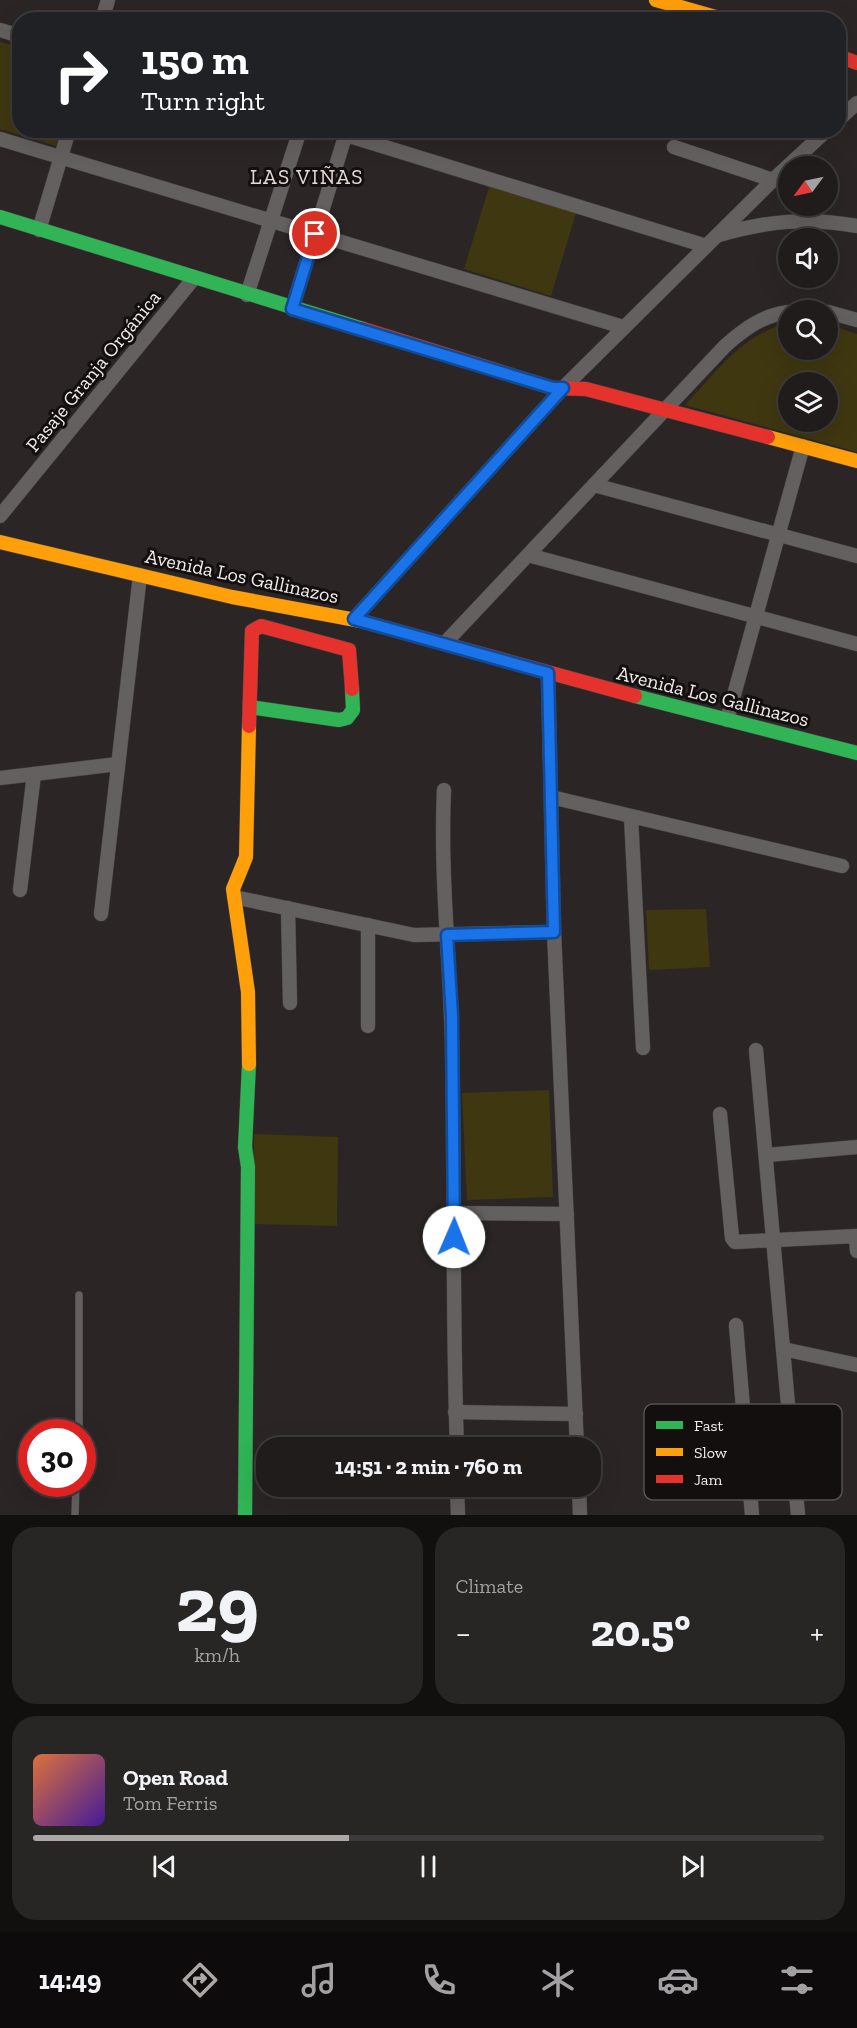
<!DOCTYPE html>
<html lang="en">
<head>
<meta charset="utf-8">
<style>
	body { margin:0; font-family:"Zilla Slab",serif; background:#282525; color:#f1f3f6; height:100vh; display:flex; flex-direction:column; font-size:22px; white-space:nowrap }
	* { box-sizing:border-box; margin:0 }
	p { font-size:20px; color:#a2a1a3 }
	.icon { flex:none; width:33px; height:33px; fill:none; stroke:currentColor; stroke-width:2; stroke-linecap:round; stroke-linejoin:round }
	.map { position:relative; height:1515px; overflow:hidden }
	.panel { display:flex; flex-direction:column; gap:12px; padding:12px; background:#120f0f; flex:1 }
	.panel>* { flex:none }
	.top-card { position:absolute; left:12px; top:12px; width:834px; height:126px; border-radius:24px; box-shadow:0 6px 24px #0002,0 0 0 2px #3d3a3b; background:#202124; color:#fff; overflow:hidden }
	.needle { width:39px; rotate:237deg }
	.buttons { position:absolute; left:778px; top:156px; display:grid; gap:12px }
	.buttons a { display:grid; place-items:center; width:60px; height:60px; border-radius:50%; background:#201c1c; box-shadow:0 6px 24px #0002,0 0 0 2px #3d3a3b; font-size:30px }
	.speed { position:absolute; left:18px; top:1419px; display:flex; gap:12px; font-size:30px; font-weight:700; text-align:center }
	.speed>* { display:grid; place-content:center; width:78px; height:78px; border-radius:50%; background:#201c1c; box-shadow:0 6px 24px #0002,0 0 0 2px #3d3a3b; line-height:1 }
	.speed .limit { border:9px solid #d22; background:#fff; color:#111 }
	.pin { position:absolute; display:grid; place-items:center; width:51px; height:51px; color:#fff; margin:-26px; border:3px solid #fff; border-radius:50%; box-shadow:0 2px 6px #0007 }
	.me { position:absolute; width:66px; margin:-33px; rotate:1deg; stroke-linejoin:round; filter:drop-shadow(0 0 4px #0008) }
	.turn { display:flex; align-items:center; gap:21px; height:126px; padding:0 30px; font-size:27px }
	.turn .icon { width:78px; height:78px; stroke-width:2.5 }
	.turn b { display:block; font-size:42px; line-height:51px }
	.big { font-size:45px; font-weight:700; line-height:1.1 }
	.panel .widget { flex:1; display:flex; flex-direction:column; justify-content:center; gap:9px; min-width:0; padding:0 21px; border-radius:24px; background:#282525 }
	.panel .dial { align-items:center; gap:0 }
	.dial b { font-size:78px; line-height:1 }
	.song { display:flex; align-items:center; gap:18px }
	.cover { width:72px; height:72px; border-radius:9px; background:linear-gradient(135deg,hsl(20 70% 55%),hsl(260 70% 35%)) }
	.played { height:6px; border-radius:3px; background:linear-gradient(90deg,#aca6a5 40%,#3d3a3b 40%) }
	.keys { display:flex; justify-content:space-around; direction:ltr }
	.heat { display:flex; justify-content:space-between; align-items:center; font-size:33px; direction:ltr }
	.panel .tiles { flex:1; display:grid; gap:12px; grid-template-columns:1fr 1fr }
	.widget:last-child { grid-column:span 2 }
	.trip { position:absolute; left:256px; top:1437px; width:345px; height:60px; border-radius:24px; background:#201c1c; box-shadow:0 6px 24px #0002,0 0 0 2px #3d3a3b; font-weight:700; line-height:60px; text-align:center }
	.tab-bar { display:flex; height:96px; justify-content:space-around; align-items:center; background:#0d0b0b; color:#a2a1a3 }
	.tab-bar .icon { width:42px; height:42px }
	.tab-bar .active { color:#aca6a5 }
	.tab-bar b { font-size:27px; color:#f1f3f6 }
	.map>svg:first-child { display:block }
</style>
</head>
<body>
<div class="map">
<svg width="857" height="1515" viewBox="0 0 857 1515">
	<rect width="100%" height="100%" fill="#2b2625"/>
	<g fill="#3e3710" fill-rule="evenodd">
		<polygon points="0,42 19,47 20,130 60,131 56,146 0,129"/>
		<polygon points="489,187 576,213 551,296 464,269"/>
		<path d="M 789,322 L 789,350 L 828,350 L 828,324 L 857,334 L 857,452 L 685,405 C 718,370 741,336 789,322 ZM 789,382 L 828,382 L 828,422 L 789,422 Z"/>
		<polygon points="706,909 710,967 649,970 646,910"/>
		<polygon points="549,1090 553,1197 467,1200 462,1093"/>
		<polygon points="254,1134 338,1137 337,1226 253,1224"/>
	</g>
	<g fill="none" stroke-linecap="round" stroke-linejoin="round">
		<defs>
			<g id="lane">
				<polyline points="79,1295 79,1432"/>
				<polyline points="75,1515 76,1484"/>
			</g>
			<g id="street">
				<polyline points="102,20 108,0"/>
				<polyline points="0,30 20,36"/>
				<polyline points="838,120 857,103"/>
				<polyline points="330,130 706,246"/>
				<polyline points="0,139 623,327"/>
				<polyline points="674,147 773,180"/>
				<polyline points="39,230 69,130"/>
				<path d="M 719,235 C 766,221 809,217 857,226"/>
				<polyline points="247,295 300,130"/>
				<polyline points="292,309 347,130"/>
				<polyline points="803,310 808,310"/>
				<polyline points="828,312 857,320"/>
				<polyline points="594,485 857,556"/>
				<polyline points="0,516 194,278"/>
				<polyline points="528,555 857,644"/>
				<polyline points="354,619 563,388 773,180 827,130"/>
				<path d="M 444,644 L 725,346 C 744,329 763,315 789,312"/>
				<polyline points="548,673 554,932 577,1448"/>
				<polyline points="727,720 803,446"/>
				<polyline points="0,778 118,764"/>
				<path d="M 444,790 C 440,875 450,959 452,1044 C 455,1179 452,1313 457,1448"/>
				<polyline points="551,797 842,866"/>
				<polyline points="631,817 643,1048"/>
				<polyline points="20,890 34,774"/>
				<polyline points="234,897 414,935 554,932"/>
				<polyline points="288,908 290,1003"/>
				<polyline points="101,914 140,575"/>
				<polyline points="368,1026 368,925"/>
				<polyline points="756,1050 798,1515"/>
				<polyline points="720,1114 732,1238 735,1242 856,1236 857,1251"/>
				<polyline points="767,1155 857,1147"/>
				<polyline points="455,1213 567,1214"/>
				<polyline points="736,1325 752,1515"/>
				<polyline points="783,1349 857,1365"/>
				<polyline points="455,1412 576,1414"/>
				<polyline points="457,1486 458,1515"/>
				<polyline points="579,1486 580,1515"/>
			</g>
			<g id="fast">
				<polyline points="0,217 363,329"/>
				<polyline points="635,696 857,753"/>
				<polyline points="250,707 339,720 347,718 353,710 352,689"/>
				<polyline points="245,1515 248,1167 245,1147 249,1064"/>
			</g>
			<g id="slow">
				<polyline points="656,0 726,20"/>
				<polyline points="768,437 857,461"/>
				<polyline points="0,542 232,597 361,621"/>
				<polyline points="249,1064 248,992 233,889 246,857 249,726"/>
			</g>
			<g id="jam">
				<polyline points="838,56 857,63"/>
				<polyline points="363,329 553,388 586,389 768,437"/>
				<polyline points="361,621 635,696"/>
				<polyline points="249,726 252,631 261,626 349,650 352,689"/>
			</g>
		</defs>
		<use href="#lane" stroke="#484443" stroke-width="8"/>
		<use href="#street" stroke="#484443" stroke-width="15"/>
		<use href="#fast" stroke="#484443" stroke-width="15"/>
		<use href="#slow" stroke="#484443" stroke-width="15"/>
		<use href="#jam" stroke="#484443" stroke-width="15"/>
		<use href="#lane" stroke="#64605f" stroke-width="7"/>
		<use href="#street" stroke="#64605f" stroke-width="14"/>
		<use href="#fast" stroke="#30b455" stroke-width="14"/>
		<use href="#slow" stroke="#ff9f0a" stroke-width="14"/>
		<use href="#jam" stroke="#e5322d" stroke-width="14"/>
	</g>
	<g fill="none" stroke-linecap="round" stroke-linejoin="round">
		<defs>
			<polyline id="route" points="315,234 292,309 553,388 563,388 354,619 548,673 554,932 447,935 452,1016 454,1237"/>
		</defs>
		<use href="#route" stroke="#114b97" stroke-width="15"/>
		<use href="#route" stroke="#1a73e8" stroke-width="10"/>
	</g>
	<g text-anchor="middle" stroke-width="6" stroke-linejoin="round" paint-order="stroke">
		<g font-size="20" fill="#f1ebea" stroke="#130f0e">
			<text transform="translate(93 371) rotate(-51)" y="7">Pasaje Granja Orgánica</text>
			<text transform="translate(242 576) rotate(12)" y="7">Avenida Los Gallinazos</text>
			<text transform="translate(713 696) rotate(14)" y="7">Avenida Los Gallinazos</text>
		</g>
		<g font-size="21" letter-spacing="1.5" fill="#e5d9d6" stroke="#130f0e">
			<text x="307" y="184">LAS VIÑAS</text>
		</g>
	</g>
	<rect x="644" y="1404" width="198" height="96" rx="9" fill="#130f0e" stroke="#565150" stroke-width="1.5"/>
	<rect x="656" y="1421" width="27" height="8" fill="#30b455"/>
	<rect x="656" y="1448" width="27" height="8" fill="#ff9f0a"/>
	<rect x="656" y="1475" width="27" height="8" fill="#e5322d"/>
	<g font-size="16" fill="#f1ebea">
		<text x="694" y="1431">Fast</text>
		<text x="694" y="1458">Slow</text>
		<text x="694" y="1485">Jam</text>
	</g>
</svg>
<div class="buttons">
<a><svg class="needle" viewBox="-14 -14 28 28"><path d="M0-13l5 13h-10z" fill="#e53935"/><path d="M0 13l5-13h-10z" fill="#a2a1a3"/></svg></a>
<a><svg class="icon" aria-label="sound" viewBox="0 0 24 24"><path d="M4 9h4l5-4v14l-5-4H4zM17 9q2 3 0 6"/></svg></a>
<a><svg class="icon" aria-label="search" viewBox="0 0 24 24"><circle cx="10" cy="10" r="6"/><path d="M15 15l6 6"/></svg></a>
<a><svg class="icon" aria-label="layers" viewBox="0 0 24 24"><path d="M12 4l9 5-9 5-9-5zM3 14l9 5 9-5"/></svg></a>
</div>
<div class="speed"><div class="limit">30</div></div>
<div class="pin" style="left:315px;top:234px;background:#d93025"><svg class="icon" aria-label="arrive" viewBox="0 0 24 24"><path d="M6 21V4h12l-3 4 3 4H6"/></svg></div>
<svg class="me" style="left:454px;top:1237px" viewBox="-20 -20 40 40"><circle r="19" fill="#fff"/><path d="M0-13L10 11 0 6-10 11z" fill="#1a73e8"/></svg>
<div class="trip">14:51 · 2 min · 760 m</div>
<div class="top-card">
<div class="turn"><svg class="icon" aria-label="right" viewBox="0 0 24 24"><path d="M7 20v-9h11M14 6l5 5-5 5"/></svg><div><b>150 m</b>Turn right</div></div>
</div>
</div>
<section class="panel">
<div class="tiles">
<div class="widget dial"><b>29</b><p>km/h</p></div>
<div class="widget"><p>Climate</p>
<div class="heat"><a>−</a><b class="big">20.5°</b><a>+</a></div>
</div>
<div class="widget">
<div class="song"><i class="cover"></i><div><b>Open Road</b><p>Tom Ferris</p></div></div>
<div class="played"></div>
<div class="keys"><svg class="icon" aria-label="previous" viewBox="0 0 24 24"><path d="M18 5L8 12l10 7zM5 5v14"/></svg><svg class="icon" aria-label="pause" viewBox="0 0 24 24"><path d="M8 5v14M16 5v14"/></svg><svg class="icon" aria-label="next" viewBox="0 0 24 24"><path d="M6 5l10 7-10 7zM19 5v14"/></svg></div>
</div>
</div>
</section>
<nav class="tab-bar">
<b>14:49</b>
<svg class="icon active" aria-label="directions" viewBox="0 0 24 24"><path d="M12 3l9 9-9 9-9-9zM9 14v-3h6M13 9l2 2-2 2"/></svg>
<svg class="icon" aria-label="music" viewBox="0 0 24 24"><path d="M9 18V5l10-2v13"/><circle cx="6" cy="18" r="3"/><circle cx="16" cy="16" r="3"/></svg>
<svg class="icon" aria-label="phone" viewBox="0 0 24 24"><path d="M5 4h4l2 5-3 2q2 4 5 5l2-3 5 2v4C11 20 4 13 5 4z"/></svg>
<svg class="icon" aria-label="climate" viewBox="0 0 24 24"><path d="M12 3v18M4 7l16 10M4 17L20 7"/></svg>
<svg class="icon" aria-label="car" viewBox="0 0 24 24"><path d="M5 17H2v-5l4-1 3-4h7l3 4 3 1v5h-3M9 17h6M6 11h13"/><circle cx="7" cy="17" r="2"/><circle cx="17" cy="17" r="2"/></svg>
<svg class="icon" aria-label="filters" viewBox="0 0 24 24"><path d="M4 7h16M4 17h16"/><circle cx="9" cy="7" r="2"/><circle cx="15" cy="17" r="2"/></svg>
</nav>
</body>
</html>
